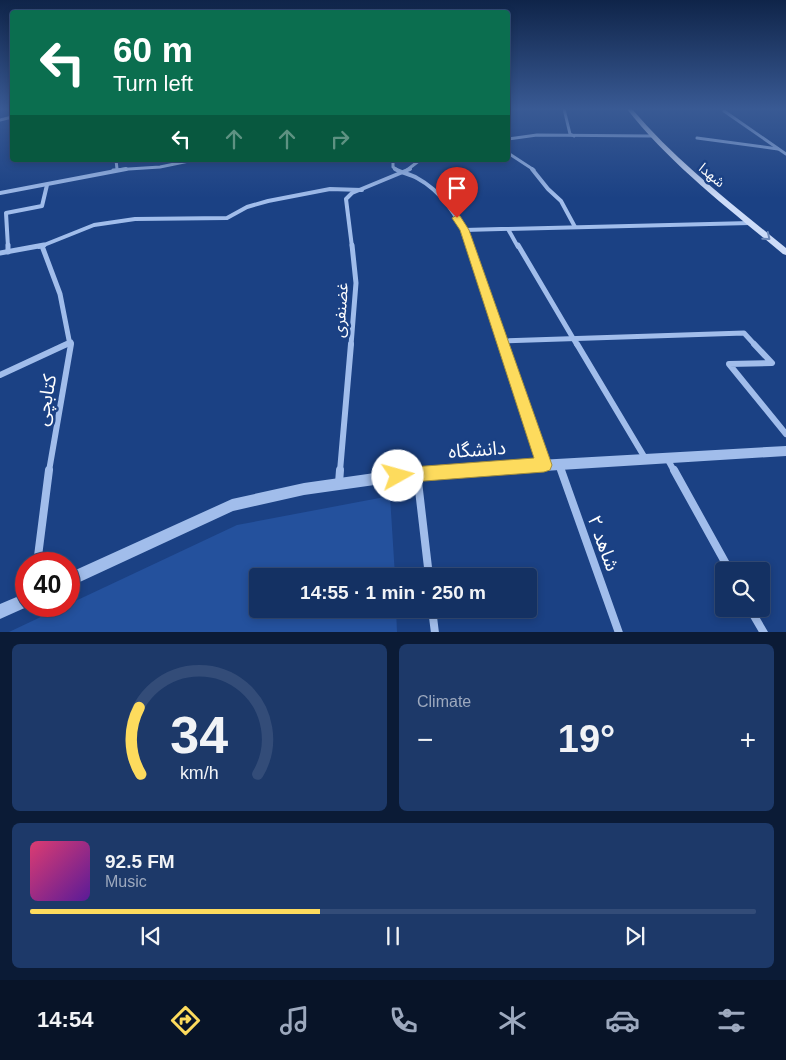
<!DOCTYPE html>
<html lang="en">
<head>
<meta charset="utf-8">
<style>
	body { margin:0; font-family:Helvetica,"Noto Sans Arabic",sans-serif; background:#1d3969; color:#f1f3f6; height:100vh; display:flex; flex-direction:column; font-size:19px; white-space:nowrap }
	* { box-sizing:border-box; margin:0 }
	p { font-size:16px; color:#9da9be }
	.icon { flex:none; width:28px; height:28px; fill:none; stroke:currentColor; stroke-width:2; stroke-linecap:round; stroke-linejoin:round }
	.map { position:relative; height:632px; overflow:hidden }
	.sheet { display:flex; flex-direction:column; gap:12px; padding:12px; background:#0b1b36; flex:1 }
	.sheet>* { flex:none }
	.guide { position:absolute; left:10px; top:10px; width:500px; height:152px; border-radius:5px; box-shadow:0 2px 8px #0003,0 0 0 1px #334c78; background:#0b6e4f; color:#fff; overflow:hidden }
	.controls { position:absolute; left:715px; top:562px; display:grid; gap:10px }
	.controls a { display:grid; place-items:center; width:55px; height:55px; border-radius:5px; background:#143163; box-shadow:0 2px 8px #0003,0 0 0 1px #334c78; font-size:25px }
	.speed { position:absolute; left:15px; top:552px; display:flex; gap:10px; font-size:25px; font-weight:700; text-align:center }
	.speed>* { display:grid; place-content:center; width:65px; height:65px; border-radius:50%; background:#143163; box-shadow:0 2px 8px #0003,0 0 0 1px #334c78; line-height:1 }
	.speed .limit { border:8px solid #d22; background:#fff; color:#111 }
	.pin { position:absolute; display:grid; place-items:center; width:42px; height:42px; color:#fff; margin:-51px -21px; border-radius:50% 50% 50% 0; rotate:-45deg; box-shadow:0 0 5px #0007 }
	.pin .icon { rotate:45deg }
	.me { position:absolute; width:55px; margin:-28px; rotate:83deg; stroke-linejoin:round; filter:drop-shadow(0 0 4px #0008) }
	.turn { display:flex; align-items:center; gap:18px; height:105px; padding:0 20px; font-size:22px }
	.turn .icon { width:65px; height:65px; stroke-width:2.5 }
	.turn b { display:block; font-size:35px; line-height:42px }
	.lanes { display:flex; align-items:center; height:48px; padding:0 20px; background:#0003; justify-content:center; gap:25px; direction:ltr }
	.lanes .off { opacity:.35 }
	.big { font-size:38px; font-weight:700; line-height:1.1 }
	.sheet .widget { flex:1; display:flex; flex-direction:column; justify-content:center; gap:8px; min-width:0; padding:0 18px; border-radius:8px; background:#1d3969 }
	.sheet .dial { align-items:center; gap:0 }
	.dial svg { height:130px; overflow:visible; fill:none; stroke:#334c78; stroke-width:7; stroke-linecap:round; text-anchor:middle }
	.dial text { fill:#f1f3f6; stroke:none }
	.song { display:flex; align-items:center; gap:15px }
	.cover { width:60px; height:60px; border-radius:8px; background:linear-gradient(135deg,hsl(340 70% 55%),hsl(270 70% 35%)) }
	.played { height:5px; border-radius:2px; background:linear-gradient(90deg,#fddb5d 40%,#334c78 40%) }
	.keys { display:flex; justify-content:space-around; direction:ltr }
	.heat { display:flex; justify-content:space-between; align-items:center; font-size:28px; direction:ltr }
	.sheet .tiles { flex:1; display:grid; gap:12px; grid-template-columns:1fr 1fr }
	.widget:last-child { grid-column:span 2 }
	.trip { position:absolute; left:249px; top:568px; width:288px; height:50px; border-radius:5px; background:#143163; box-shadow:0 2px 8px #0003,0 0 0 1px #334c78; font-weight:700; line-height:50px; text-align:center }
	.menu { display:flex; height:80px; justify-content:space-around; align-items:center; background:#081428; color:#9da9be }
	.menu .icon { width:35px; height:35px }
	.menu .selected { color:#fddb5d }
	.menu b { font-size:22px; color:#f1f3f6 }
	.map>svg:first-child { display:block }
</style>
</head>
<body>
<div class="map">
<svg width="786" height="633" viewBox="0 0 786 633">
	<rect width="100%" height="100%" fill="#1b4184"/>
	<polygon fill="#24519d" points="390,496 395,576 258,576 258,609 396,609 397,632 9,632 64,606 69,606 69,604 237,525"/>
	<g fill="none" stroke-linecap="round" stroke-linejoin="round">
		<g stroke="#a1bdeb" stroke-width="3">
			<polyline points="564,109 570,134 574,136"/>
			<polyline points="724,111 786,154"/>
			<polyline points="0,120 12,117"/>
			<polyline points="697,138 778,149"/>
			<polyline points="508,144 508,139 537,135 651,136"/>
			<polyline points="508,153 534,170"/>
			<polyline points="116,160 117,169"/>
			<polyline points="391,160 401,160"/>
			<polyline points="393,161 393,167 397,170"/>
			<polyline points="113,170 160,167 189,161 214,160"/>
			<polyline points="407,170 420,160"/>
		</g>
		<g stroke="#a1bdeb" stroke-width="4">
			<path d="M 395,169 C 402,173 410,174 417,178 C 443,192 460,220 470,247"/>
			<polyline points="532,169 548,189 561,201 575,227"/>
			<polyline points="0,193 126,169"/>
			<polyline points="508,229 518,247"/>
			<polyline points="464,230 750,223"/>
			<polyline points="8,247 6,213 42,206 47,185"/>
			<polyline points="39,247 94,225 135,219 227,218 247,207 268,201 330,189 362,190"/>
			<polyline points="352,247 346,199 352,193 410,169"/>
		</g>
		<g stroke="#a1bdeb" stroke-width="5">
			<polyline points="8,245 8,252"/>
			<polyline points="469,245 503,345"/>
			<polyline points="518,245 577,345"/>
			<polyline points="42,246 60,294 70,345"/>
			<polyline points="0,253 44,245"/>
			<polyline points="502,341 744,333 755,345"/>
			<polyline points="65,345 71,342"/>
			<polyline points="351,345 356,283 352,245"/>
		</g>
		<g stroke="#a1bdeb" stroke-width="6">
			<polyline points="503,344 544,465"/>
			<polyline points="577,344 645,458"/>
			<polyline points="754,344 772,363 729,364 786,434"/>
			<polyline points="0,375 67,344"/>
			<polyline points="667,458 674,471"/>
			<polyline points="559,464 562,471"/>
			<polyline points="49,471 71,344"/>
			<polyline points="340,471 351,344"/>
		</g>
		<g stroke="#a1bdeb" stroke-width="8">
			<polyline points="561,470 619,633"/>
			<polyline points="674,470 730,571"/>
			<polyline points="417,473 429,576"/>
			<polyline points="339,483 340,470"/>
			<polyline points="37,564 49,470"/>
			<polyline points="432,609 435,633"/>
			<polyline points="750,609 764,633"/>
		</g>
		<g fill="#a1bdeb" fill-rule="evenodd">
			<polygon points="786,446 786,456 417,479 304,495 233,511 69,587 69,573 232,499 304,483 417,467"/>
			<polygon points="26,593 26,606 29,606 0,619 0,604"/>
		</g>
		<path fill="#cddcf8" fill-rule="evenodd" d="M 627,109 L 632,109 C 677,162 732,204 786,248 L 786,255 L 783,254 C 728,208 671,165 627,109 Z"/>
	</g>
	<defs><path id="oneway-chevron" d="M-2-3.5L2.5 0L-2 3.5" fill="none" stroke-width="1.6" stroke-linecap="round" stroke-linejoin="round" transform="scale(1.25)"/></defs>
	<use stroke="#6b87b8" href="#oneway-chevron" transform="translate(767 237) rotate(39)"/>
	<linearGradient id="sky" x2="0" y2="1"><stop stop-color="#0f2449"/><stop offset="0.55" stop-color="#395a94"/><stop offset="1" stop-color="#395a94" stop-opacity="0"/></linearGradient>
	<rect width="786" height="198" fill="url(#sky)"/>
	<polygon fill="#fddb5d" stroke="#a48e3c" points="457,215 460,216 469,230 552,465 550,470 544,472 398,483 392,481 390,476 392,470 398,468 534,458 460,230 452,218"/>
	<g text-anchor="middle" stroke-width="5" stroke-linejoin="round" paint-order="stroke">
		<g font-size="14" fill="#fff" stroke="#1b4184">
			<text transform="translate(712 175) rotate(40)" y="5">شهدا</text>
		</g>
		<g font-size="16" fill="#fff" stroke="#1b4184">
			<text transform="translate(340 310) rotate(-86)" y="6">غضنفری</text>
		</g>
		<g font-size="19" fill="#fff" stroke="#1b4184">
			<text transform="translate(45 400) rotate(-80)" y="7">کتابچی</text>
			<text transform="translate(477 449) rotate(-4)" y="7">دانشگاه</text>
			<text transform="translate(604 543) rotate(70)" y="7">شاهد ۲</text>
		</g>
	</g>
</svg>
<div class="controls">
<a><svg class="icon" aria-label="search" viewBox="0 0 24 24"><circle cx="10" cy="10" r="6"/><path d="M15 15l6 6"/></svg></a>
</div>
<div class="speed"><div class="limit">40</div></div>
<div class="pin" style="left:457px;top:218px;background:#d93025"><svg class="icon" aria-label="arrive" viewBox="0 0 24 24"><path d="M6 21V4h12l-3 4 3 4H6"/></svg></div>
<svg class="me" style="left:398px;top:476px" viewBox="-20 -20 40 40"><circle r="19" fill="#fff"/><path d="M0-13L10 11 0 6-10 11z" fill="#fddb5d"/></svg>
<div class="trip">14:55 · 1 min · 250 m</div>
<div class="guide">
<div class="turn"><svg class="icon" aria-label="left" viewBox="0 0 24 24"><path d="M17 20v-9H6M10 6l-5 5 5 5"/></svg><div><b>60 m</b>Turn left</div></div>
<div class="lanes"><svg class="icon" aria-label="left" viewBox="0 0 24 24"><path d="M17 20v-9H6M10 6l-5 5 5 5"/></svg><svg class="icon off" aria-label="ahead" viewBox="0 0 24 24"><path d="M12 20V5M6 11l6-6 6 6"/></svg><svg class="icon off" aria-label="ahead" viewBox="0 0 24 24"><path d="M12 20V5M6 11l6-6 6 6"/></svg><svg class="icon off" aria-label="right" viewBox="0 0 24 24"><path d="M7 20v-9h11M14 6l5 5-5 5"/></svg></div>
</div>
</div>
<section class="sheet">
<div class="tiles">
<div class="widget dial"><svg viewBox="0 0 100 80">
<path d="M14 69A42 42 0 1 1 86 69"/>
<path d="M14 69A42 42 0 0 1 13 28" stroke="#fddb5d"/>
<text x="50" y="56" font-size="32" font-weight="700">34</text>
<text x="50" y="72" font-size="11">km/h</text>
</svg></div>
<div class="widget"><p>Climate</p>
<div class="heat"><a>−</a><b class="big">19°</b><a>+</a></div>
</div>
<div class="widget">
<div class="song"><i class="cover"></i><div><b>92.5 FM</b><p>Music</p></div></div>
<div class="played"></div>
<div class="keys"><svg class="icon" aria-label="previous" viewBox="0 0 24 24"><path d="M18 5L8 12l10 7zM5 5v14"/></svg><svg class="icon" aria-label="pause" viewBox="0 0 24 24"><path d="M8 5v14M16 5v14"/></svg><svg class="icon" aria-label="next" viewBox="0 0 24 24"><path d="M6 5l10 7-10 7zM19 5v14"/></svg></div>
</div>
</div>
</section>
<nav class="menu">
<b>14:54</b>
<svg class="icon selected" aria-label="directions" viewBox="0 0 24 24"><path d="M12 3l9 9-9 9-9-9zM9 14v-3h6M13 9l2 2-2 2"/></svg>
<svg class="icon" aria-label="music" viewBox="0 0 24 24"><path d="M9 18V5l10-2v13"/><circle cx="6" cy="18" r="3"/><circle cx="16" cy="16" r="3"/></svg>
<svg class="icon" aria-label="phone" viewBox="0 0 24 24"><path d="M5 4h4l2 5-3 2q2 4 5 5l2-3 5 2v4C11 20 4 13 5 4z"/></svg>
<svg class="icon" aria-label="climate" viewBox="0 0 24 24"><path d="M12 3v18M4 7l16 10M4 17L20 7"/></svg>
<svg class="icon" aria-label="car" viewBox="0 0 24 24"><path d="M5 17H2v-5l4-1 3-4h7l3 4 3 1v5h-3M9 17h6M6 11h13"/><circle cx="7" cy="17" r="2"/><circle cx="17" cy="17" r="2"/></svg>
<svg class="icon" aria-label="filters" viewBox="0 0 24 24"><path d="M4 7h16M4 17h16"/><circle cx="9" cy="7" r="2"/><circle cx="15" cy="17" r="2"/></svg>
</nav>
</body>
</html>
